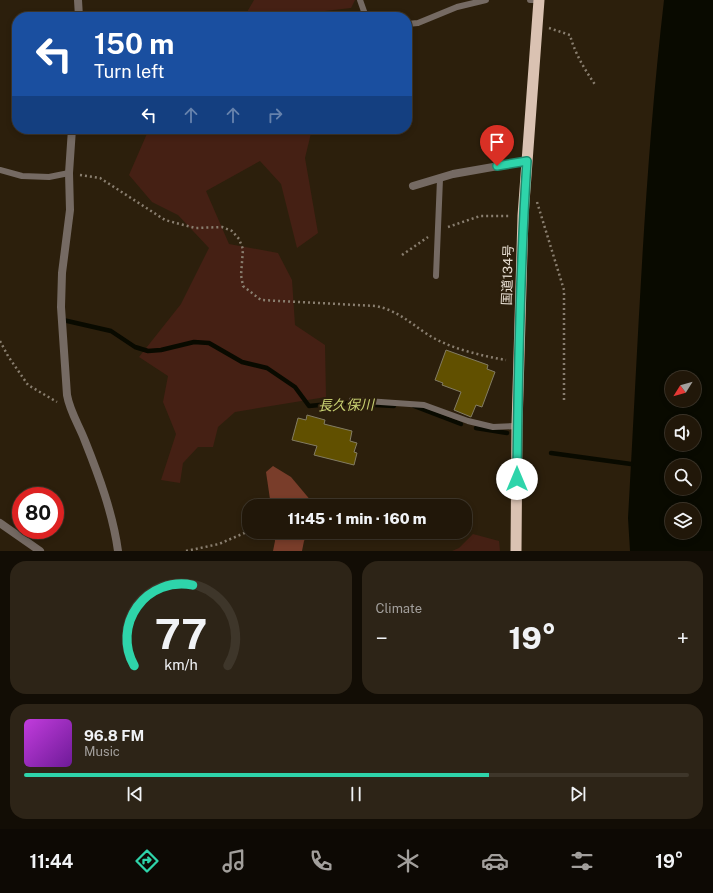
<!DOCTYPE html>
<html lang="en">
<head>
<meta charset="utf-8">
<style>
	body { margin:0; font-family:"Public Sans","Noto Sans JP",sans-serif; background:#2d2417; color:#f1f3f6; height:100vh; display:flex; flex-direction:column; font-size:15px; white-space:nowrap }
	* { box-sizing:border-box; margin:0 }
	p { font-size:13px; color:#a29f9c }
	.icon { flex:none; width:22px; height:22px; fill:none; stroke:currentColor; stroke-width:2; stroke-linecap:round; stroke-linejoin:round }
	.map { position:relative; height:551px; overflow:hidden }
	.sheet { display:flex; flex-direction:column; gap:10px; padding:10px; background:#120d05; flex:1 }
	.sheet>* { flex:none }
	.top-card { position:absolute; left:12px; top:12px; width:400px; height:122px; border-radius:16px; box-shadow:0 2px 6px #0003,0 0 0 1px #3e362a; background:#1a4fa0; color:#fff; overflow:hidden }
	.needle { width:26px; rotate:233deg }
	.fabs { position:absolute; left:665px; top:371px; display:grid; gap:8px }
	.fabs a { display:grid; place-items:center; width:36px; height:36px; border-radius:50%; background:#211709; box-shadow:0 2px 6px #0003,0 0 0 1px #3e362a; font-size:20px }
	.speed { position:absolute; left:12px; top:487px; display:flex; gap:8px; font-size:20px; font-weight:700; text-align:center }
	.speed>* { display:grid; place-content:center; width:52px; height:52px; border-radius:50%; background:#211709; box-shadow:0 2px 6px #0003,0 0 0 1px #3e362a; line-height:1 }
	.speed .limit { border:6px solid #d22; background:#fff; color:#111 }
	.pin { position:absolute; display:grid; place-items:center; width:34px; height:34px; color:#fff; margin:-41px -17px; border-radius:50% 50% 50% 0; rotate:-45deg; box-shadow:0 0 4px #0007 }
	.pin .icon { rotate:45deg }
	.me { position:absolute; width:44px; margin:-22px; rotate:0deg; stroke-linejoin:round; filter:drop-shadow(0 0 3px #0008) }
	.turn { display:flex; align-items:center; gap:14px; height:84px; padding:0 16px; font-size:18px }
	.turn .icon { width:52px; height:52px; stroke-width:2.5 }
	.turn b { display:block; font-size:28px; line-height:34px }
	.lanes { display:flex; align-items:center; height:38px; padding:0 16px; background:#0003; justify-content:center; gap:20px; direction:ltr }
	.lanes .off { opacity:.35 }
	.big { font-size:30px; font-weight:800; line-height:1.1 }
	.sheet .card { flex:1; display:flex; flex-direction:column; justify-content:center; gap:6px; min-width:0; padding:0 14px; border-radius:16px; background:#2d2417 }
	.sheet .dial { align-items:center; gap:0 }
	.dial svg { height:104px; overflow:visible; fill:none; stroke:#3e362a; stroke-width:7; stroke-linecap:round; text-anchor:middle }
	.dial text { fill:#f1f3f6; stroke:none }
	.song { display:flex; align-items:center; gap:12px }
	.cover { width:48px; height:48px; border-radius:6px; background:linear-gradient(135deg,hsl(290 70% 55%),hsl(280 70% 35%)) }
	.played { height:4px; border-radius:2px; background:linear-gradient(90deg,#2ed4aa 70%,#3e362a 70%) }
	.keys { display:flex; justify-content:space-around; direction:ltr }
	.heat { display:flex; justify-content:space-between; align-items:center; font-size:22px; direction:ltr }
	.sheet .tiles { flex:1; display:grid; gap:10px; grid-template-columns:1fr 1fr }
	.card:last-child { grid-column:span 2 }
	.trip { position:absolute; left:242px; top:499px; width:230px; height:40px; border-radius:16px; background:#211709; box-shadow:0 2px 6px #0003,0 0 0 1px #3e362a; font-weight:800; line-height:40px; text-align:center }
	.dock { display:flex; height:64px; justify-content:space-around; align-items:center; background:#0d0904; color:#a29f9c }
	.dock .icon { width:28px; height:28px }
	.dock .selected { color:#2ed4aa }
	.dock b { font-size:18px; color:#f1f3f6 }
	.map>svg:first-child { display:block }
</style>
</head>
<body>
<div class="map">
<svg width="713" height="551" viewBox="0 0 713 551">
	<rect width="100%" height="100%" fill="#2c1f0c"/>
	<g fill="#452014">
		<polygon points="254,0 355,0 351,8 316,12 317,17 239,17 247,12"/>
		<polygon points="149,129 312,129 305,158 318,233 297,248 281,184 260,161 206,191 229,244 278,253 292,280 295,325 325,345 326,397 235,412 218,427 213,447 198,447 183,463 180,483 161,480 176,434 163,402 168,376 139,357 181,304 209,248 178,215 152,202 129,175"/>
		<polygon points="473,534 499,541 500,551 452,551 459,548"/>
	</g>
	<g fill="#793d2a">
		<polygon points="273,466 291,477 312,502 313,506 271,506 266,472"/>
		<polygon points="274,532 309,532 304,541 302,551 273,551 275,541"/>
	</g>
	<path fill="#090a00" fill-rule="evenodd" d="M 664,0 L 713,0 L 713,551 L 630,551 L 628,518 C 638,345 644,172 664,0 ZM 672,378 L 694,378 L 694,400 L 672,400 ZM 672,422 L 694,422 L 694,444 L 672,444 ZM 672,466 L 694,466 L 694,488 L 672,488 ZM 672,510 L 694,510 L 694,532 L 672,532 Z"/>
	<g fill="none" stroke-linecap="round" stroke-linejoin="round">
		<g stroke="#090a00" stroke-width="4.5">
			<polyline points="63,320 111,331 135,347 148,351 161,350 194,342 209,343 242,362 267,368 295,387 309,406 340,403 394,406"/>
			<polyline points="414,406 461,424"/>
			<polyline points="476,428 507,433"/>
			<polyline points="551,453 631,464"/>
		</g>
	</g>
	<g fill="#615000" stroke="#837c63">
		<polygon points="446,350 488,365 487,369 495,372 482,407 476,405 471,417 454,410 461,392 442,385 443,383 435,380"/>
		<polygon points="307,415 325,420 324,424 352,431 350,441 357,443 354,452 357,453 354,465 314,455 317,446 292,440 298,418 306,420"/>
	</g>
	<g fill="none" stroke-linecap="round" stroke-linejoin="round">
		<g stroke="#897e6f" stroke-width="2.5" stroke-dasharray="2 3" stroke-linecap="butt">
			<path d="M 549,28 L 570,35 C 575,54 585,70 596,86"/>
			<path d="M 80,175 L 100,178 L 165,220 L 195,228 L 222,227 L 232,231 L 239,239 L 243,249 L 241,275 L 243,286 L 261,300 L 376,306 C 398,311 409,322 427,334 C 448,348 482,356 506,360"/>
			<polyline points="537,202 564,290 564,403"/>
			<polyline points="448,227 480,216 511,216"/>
			<polyline points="402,255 428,237"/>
			<polyline points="0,341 8,356 28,385 57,402"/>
			<polyline points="186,551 219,544 249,531"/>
		</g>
		<g stroke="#756a63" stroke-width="6">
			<polyline points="360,0 366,17"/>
			<polyline points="530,0 539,0"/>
			<polyline points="407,24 418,23 457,7 486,0"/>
			<polyline points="0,170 22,176 49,177 69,173"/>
			<polyline points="436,276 440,179"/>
			<polyline points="352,400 424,405 468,421 493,427 517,426"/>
		</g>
		<g stroke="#756a63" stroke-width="8">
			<polyline points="78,0 79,17"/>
			<path d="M 72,129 L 69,173 L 70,210 L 62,273 L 61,307 L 67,395 C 70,412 79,425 85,441 C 99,476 113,514 118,551"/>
			<polyline points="413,186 453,174 527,161"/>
			<polyline points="0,523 40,551"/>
		</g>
		<polyline stroke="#dac2b2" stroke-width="11" points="516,551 517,426 523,216 539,0"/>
	</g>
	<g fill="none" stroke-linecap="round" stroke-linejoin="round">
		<defs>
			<path id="route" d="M 497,166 L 527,161 C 520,267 518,373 517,479"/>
		</defs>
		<use href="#route" stroke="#1e8a6e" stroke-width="10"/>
		<use href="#route" stroke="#2ed4aa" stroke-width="7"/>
	</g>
	<g text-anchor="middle" stroke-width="4" stroke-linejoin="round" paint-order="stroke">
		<g font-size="13" fill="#e7ded2" stroke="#2c1f0c">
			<text transform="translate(507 275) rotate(-88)" y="5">国道134号</text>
		</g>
		<g font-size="14" font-style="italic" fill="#c7d072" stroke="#2c1f0c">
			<text transform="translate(346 405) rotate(-1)" y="5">長久保川</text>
		</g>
	</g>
</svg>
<div class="fabs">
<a><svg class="needle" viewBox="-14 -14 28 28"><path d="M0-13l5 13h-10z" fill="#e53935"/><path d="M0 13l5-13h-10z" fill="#a29f9c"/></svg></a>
<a><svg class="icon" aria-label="sound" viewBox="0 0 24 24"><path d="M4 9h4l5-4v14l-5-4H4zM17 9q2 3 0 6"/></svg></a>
<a><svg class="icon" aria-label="search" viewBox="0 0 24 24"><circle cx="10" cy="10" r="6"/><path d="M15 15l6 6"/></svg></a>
<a><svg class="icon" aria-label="layers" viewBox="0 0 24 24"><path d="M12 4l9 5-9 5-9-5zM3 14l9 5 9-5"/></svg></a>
</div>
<div class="speed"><div class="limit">80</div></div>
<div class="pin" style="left:497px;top:166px;background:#d93025"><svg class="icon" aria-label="arrive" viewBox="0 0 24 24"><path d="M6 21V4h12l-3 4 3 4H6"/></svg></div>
<svg class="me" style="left:517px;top:479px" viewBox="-20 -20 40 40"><circle r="19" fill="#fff"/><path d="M0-13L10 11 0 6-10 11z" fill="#2ed4aa"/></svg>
<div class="trip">11:45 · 1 min · 160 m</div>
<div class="top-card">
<div class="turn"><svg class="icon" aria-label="left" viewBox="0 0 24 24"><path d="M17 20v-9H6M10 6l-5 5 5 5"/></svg><div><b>150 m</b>Turn left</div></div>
<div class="lanes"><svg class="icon" aria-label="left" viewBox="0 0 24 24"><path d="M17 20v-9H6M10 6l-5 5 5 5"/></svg><svg class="icon off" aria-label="ahead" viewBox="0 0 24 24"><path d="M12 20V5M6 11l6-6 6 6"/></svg><svg class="icon off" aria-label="ahead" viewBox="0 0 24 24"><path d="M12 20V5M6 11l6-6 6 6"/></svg><svg class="icon off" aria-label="right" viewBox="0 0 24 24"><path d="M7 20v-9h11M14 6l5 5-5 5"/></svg></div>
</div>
</div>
<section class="sheet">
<div class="tiles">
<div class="card dial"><svg viewBox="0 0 100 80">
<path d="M14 69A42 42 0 1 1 86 69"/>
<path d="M14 69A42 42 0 0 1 59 7" stroke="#2ed4aa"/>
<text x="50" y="56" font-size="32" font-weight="700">77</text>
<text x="50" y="72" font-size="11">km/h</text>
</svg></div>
<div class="card"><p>Climate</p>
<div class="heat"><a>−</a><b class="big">19°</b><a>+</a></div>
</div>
<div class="card">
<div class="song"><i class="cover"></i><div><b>96.8 FM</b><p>Music</p></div></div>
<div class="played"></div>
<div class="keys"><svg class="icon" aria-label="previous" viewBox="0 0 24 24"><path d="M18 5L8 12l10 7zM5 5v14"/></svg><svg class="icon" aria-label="pause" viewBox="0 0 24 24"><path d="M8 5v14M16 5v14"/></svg><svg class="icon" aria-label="next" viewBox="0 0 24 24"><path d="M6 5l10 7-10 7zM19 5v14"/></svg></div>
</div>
</div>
</section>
<nav class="dock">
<b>11:44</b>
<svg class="icon selected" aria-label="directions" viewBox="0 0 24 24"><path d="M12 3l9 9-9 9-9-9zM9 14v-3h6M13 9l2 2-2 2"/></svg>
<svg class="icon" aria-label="music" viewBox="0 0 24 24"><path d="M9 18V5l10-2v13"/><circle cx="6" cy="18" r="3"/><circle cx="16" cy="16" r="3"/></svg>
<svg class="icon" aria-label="phone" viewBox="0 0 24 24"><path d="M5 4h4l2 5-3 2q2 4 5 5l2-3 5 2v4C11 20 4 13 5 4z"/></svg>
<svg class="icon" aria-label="climate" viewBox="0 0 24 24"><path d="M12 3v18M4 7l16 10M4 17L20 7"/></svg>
<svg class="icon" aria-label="car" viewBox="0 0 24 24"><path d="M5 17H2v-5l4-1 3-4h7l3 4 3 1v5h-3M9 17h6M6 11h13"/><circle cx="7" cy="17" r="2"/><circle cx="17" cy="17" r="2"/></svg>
<svg class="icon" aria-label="filters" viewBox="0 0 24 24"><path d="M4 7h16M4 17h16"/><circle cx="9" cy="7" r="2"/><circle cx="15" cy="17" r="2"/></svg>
<b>19°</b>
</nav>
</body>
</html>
